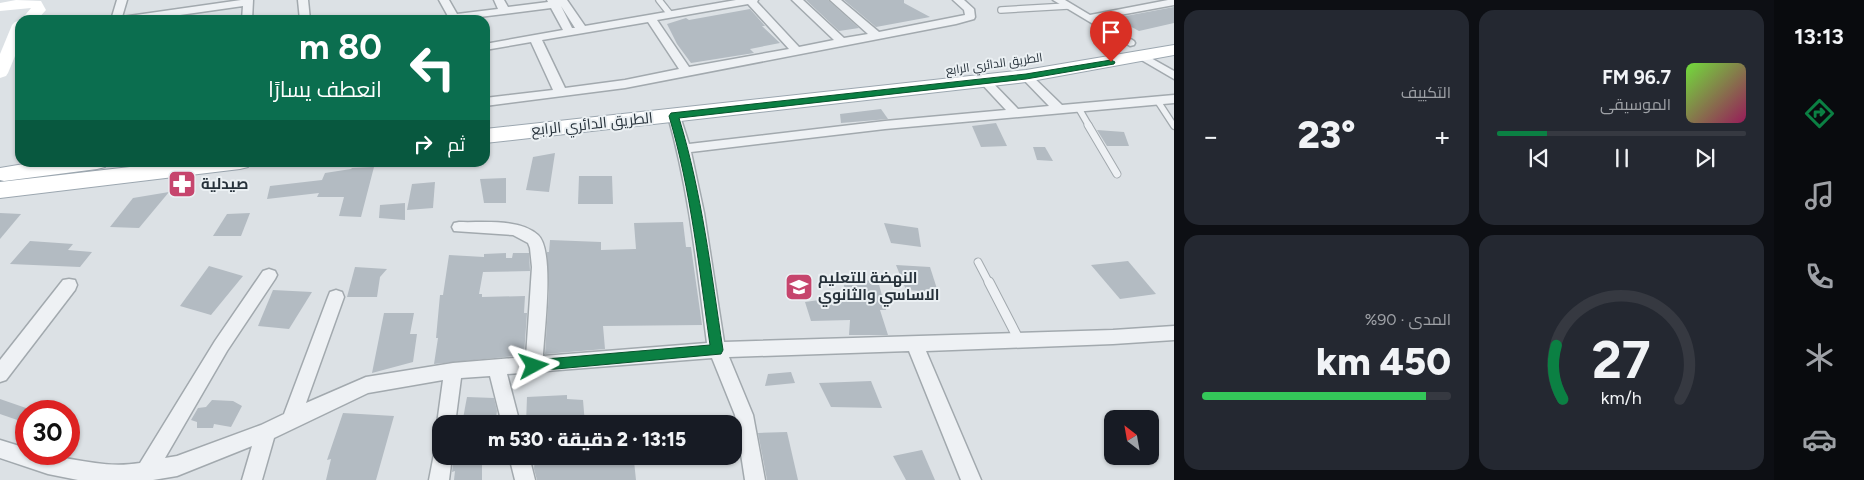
<!DOCTYPE html>
<html lang="ar">
<head>
<meta charset="utf-8">
<style>
	body { margin:0; font-family:Figtree,Cairo,sans-serif; background:#242831; color:#f1f3f6; direction:rtl; height:100vh; display:flex; flex-direction:column; font-size:19px; white-space:nowrap }
	* { box-sizing:border-box; margin:0 }
	p { font-size:16px; color:#9ea1a6 }
	.icon { flex:none; width:28px; height:28px; fill:none; stroke:currentColor; stroke-width:2; stroke-linecap:round; stroke-linejoin:round }
	.map { position:relative; flex:1; overflow:hidden; direction:ltr }
	.side { display:flex; flex-direction:column; gap:10px; padding:10px; background:#0d0f14; width:600px }
	.side>* { flex:none }
	.top-card { position:absolute; left:15px; top:15px; width:475px; height:152px; border-radius:15px; box-shadow:0 1px 4px #0004; direction:rtl; background:#0b6e4f; color:#fff; overflow:hidden }
	.needle { width:32px; rotate:329deg }
	.buttons { position:absolute; left:1104px; top:410px; display:grid; gap:10px }
	.buttons a { display:grid; place-items:center; width:55px; height:55px; border-radius:10px; background:#171b24; box-shadow:0 1px 4px #0004; font-size:25px }
	.speed { position:absolute; left:15px; top:400px; display:flex; gap:10px; font-size:25px; font-weight:700; text-align:center }
	.speed>* { display:grid; place-content:center; width:65px; height:65px; border-radius:50%; background:#171b24; box-shadow:0 1px 4px #0004; line-height:1 }
	.speed .limit { border:8px solid #d22; background:#fff; color:#111 }
	.pin { position:absolute; display:grid; place-items:center; width:42px; height:42px; color:#fff; margin:-51px -21px; border-radius:50% 50% 50% 0; rotate:-45deg; box-shadow:0 0 5px #0007 }
	.pin .icon { rotate:45deg }
	.me { position:absolute; width:55px; margin:-28px; rotate:85deg; stroke-linejoin:round; filter:drop-shadow(0 0 4px #0008) }
	.turn { display:flex; align-items:center; gap:18px; height:105px; padding:0 25px; font-size:22px }
	.turn .icon { width:65px; height:65px; stroke-width:2.5 }
	.turn b { display:block; font-size:35px; line-height:42px }
	.then { display:flex; align-items:center; height:48px; padding:0 25px; background:#0003; gap:10px; font-size:19px }
	.big { font-size:38px; font-weight:800; line-height:1.1 }
	.side .card { flex:1; display:flex; flex-direction:column; justify-content:center; gap:8px; min-width:0; padding:0 18px; border-radius:15px; background:#242831 }
	.side .dial { align-items:center; gap:0 }
	.dial svg { height:130px; overflow:visible; fill:none; stroke:#363941; stroke-width:7; stroke-linecap:round; text-anchor:middle }
	.dial text { fill:#f1f3f6; stroke:none }
	.song { display:flex; align-items:center; gap:15px }
	.cover { width:60px; height:60px; border-radius:8px; background:linear-gradient(135deg,hsl(100 70% 55%),hsl(330 70% 35%)) }
	.played { height:5px; border-radius:2px; background:linear-gradient(90deg,#0b8043 20%,#363941 20%) }
	.keys { display:flex; justify-content:space-around; direction:ltr }
	.heat { display:flex; justify-content:space-between; align-items:center; font-size:28px; direction:ltr }
	.charge { height:8px; border-radius:4px; background:linear-gradient(90deg,#34c759 90%,#363941 0) }
	.side .tiles { flex:1; display:grid; gap:10px; grid-template-columns:repeat(2,1fr) }
	.trip { position:absolute; left:432px; top:415px; width:310px; height:50px; border-radius:15px; background:#171b24; box-shadow:0 1px 4px #0004; font-weight:800; line-height:50px; text-align:center; direction:rtl }
	main { display:flex; flex:1; min-height:0 }
	.tabs { display:flex; flex-direction:column; width:90px; justify-content:space-around; align-items:center; background:#090b0e; color:#9ea1a6 }
	.tabs .icon { width:35px; height:35px }
	.tabs .current { color:#0b8043 }
	.tabs b { font-size:22px; color:#f1f3f6 }
	.map>svg:first-child { display:block }
</style>
</head>
<body>
<main>
<nav class="tabs">
<b>13:13</b>
<svg class="icon current" aria-label="directions" viewBox="0 0 24 24"><path d="M12 3l9 9-9 9-9-9zM9 14v-3h6M13 9l2 2-2 2"/></svg>
<svg class="icon" aria-label="music" viewBox="0 0 24 24"><path d="M9 18V5l10-2v13"/><circle cx="6" cy="18" r="3"/><circle cx="16" cy="16" r="3"/></svg>
<svg class="icon" aria-label="phone" viewBox="0 0 24 24"><path d="M5 4h4l2 5-3 2q2 4 5 5l2-3 5 2v4C11 20 4 13 5 4z"/></svg>
<svg class="icon" aria-label="climate" viewBox="0 0 24 24"><path d="M12 3v18M4 7l16 10M4 17L20 7"/></svg>
<svg class="icon" aria-label="car" viewBox="0 0 24 24"><path d="M5 17H2v-5l4-1 3-4h7l3 4 3 1v5h-3M9 17h6M6 11h13"/><circle cx="7" cy="17" r="2"/><circle cx="17" cy="17" r="2"/></svg>
</nav>
<section class="side">
<div class="tiles">
<div class="card">
<div class="song"><i class="cover"></i><div><b>96.7 FM</b><p>الموسيقى</p></div></div>
<div class="played"></div>
<div class="keys"><svg class="icon" aria-label="previous" viewBox="0 0 24 24"><path d="M18 5L8 12l10 7zM5 5v14"/></svg><svg class="icon" aria-label="pause" viewBox="0 0 24 24"><path d="M8 5v14M16 5v14"/></svg><svg class="icon" aria-label="next" viewBox="0 0 24 24"><path d="M6 5l10 7-10 7zM19 5v14"/></svg></div>
</div>
<div class="card"><p>التكييف</p>
<div class="heat"><a>−</a><b class="big">23°</b><a>+</a></div>
</div>
<div class="card dial"><svg viewBox="0 0 100 80">
<path d="M14 69A42 42 0 1 1 86 69"/>
<path d="M14 69A42 42 0 0 1 10 36" stroke="#0b8043"/>
<text x="50" y="56" font-size="32" font-weight="700">27</text>
<text x="50" y="72" font-size="11">km/h</text>
</svg></div>
<div class="card"><p>المدى · 90%</p><b class="big">450 km</b><div class="charge"></div></div>
</div>
</section>
<div class="map">
<svg width="1174" height="480" viewBox="0 0 1174 480">
	<rect width="100%" height="100%" fill="#dce1e5"/>
	<g fill="#b3bbc2">
		<polygon points="806,0 828,0 859,28 839,31"/>
		<polygon points="844,0 904,0 904,3 930,17 876,27"/>
		<polygon points="1174,7 1174,23 1139,31 1115,18"/>
		<polygon points="750,9 765,26 762,26 780,43 750,49 754,53 691,63 677,44 667,24 686,18 689,20"/>
		<polygon points="881,109 888,119 841,123 840,114"/>
		<polygon points="996,123 1007,146 981,147 972,126"/>
		<polygon points="1097,130 1124,132 1129,146 1107,146"/>
		<polygon points="1033,147 1045,147 1053,161 1037,160"/>
		<polygon points="555,153 549,192 526,190 533,157"/>
		<polygon points="374,167 361,217 339,216 344,197 317,197 319,193 267,199 270,186 322,180 325,173 351,169 352,168"/>
		<polygon points="579,176 612,176 613,204 578,204"/>
		<polygon points="506,178 506,203 484,203 480,179"/>
		<polygon points="435,182 433,208 407,210 412,184"/>
		<polygon points="169,192 139,228 110,227 133,198"/>
		<polygon points="405,203 405,220 379,218 380,205"/>
		<polygon points="0,213 21,214 0,239"/>
		<polygon points="250,213 241,236 213,236 227,214"/>
		<polygon points="683,222 686,247 691,247 702,325 603,326 605,349 545,354 549,292 547,252 549,252 550,240 601,242 601,250 636,249 634,223"/>
		<polygon points="884,223 918,228 921,247 891,243"/>
		<polygon points="30,241 73,244 68,250 92,252 80,267 10,264"/>
		<polygon points="506,253 506,258 512,258 513,253 529,253 530,271 483,272 479,294 482,294 482,297 525,296 524,313 527,313 524,355 434,364 438,338 436,338 440,295 443,295 449,255 484,257 484,254"/>
		<polygon points="1128,261 1156,294 1120,299 1091,265"/>
		<polygon points="896,265 930,267 938,292 906,290"/>
		<polygon points="209,266 243,276 211,315 180,306"/>
		<polygon points="355,267 387,269 380,277 377,297 347,297"/>
		<polygon points="842,279 878,281 886,310 880,310 888,335 849,335 850,320 811,321 805,302 847,296"/>
		<polygon points="273,290 312,292 289,329 258,326"/>
		<polygon points="384,313 414,313 410,334 417,334 413,362 372,373"/>
		<polygon points="791,372 795,383 765,386 768,374"/>
		<polygon points="871,381 882,408 831,407 819,383"/>
		<polygon points="567,395 567,399 583,400 585,424 526,424 527,397"/>
		<polygon points="467,397 494,398 497,411 495,424 462,424"/>
		<polygon points="0,399 26,408 26,423 0,414"/>
		<polygon points="212,400 233,401 242,406 231,427 214,424 213,428 197,428 197,422 191,420 198,408 206,407"/>
		<polygon points="343,413 394,416 376,480 326,480 331,459 327,460"/>
		<polygon points="787,432 798,480 767,480 758,433"/>
		<polygon points="922,450 935,480 906,480 893,456"/>
		<polygon points="454,456 482,456 482,480 454,480 455,471 452,472"/>
		<polygon points="535,456 573,456 573,464 634,461 636,480 537,480 534,469"/>
	</g>
	<g fill="none" stroke-linecap="round" stroke-linejoin="round">
		<defs>
			<g id="lane-far2">
				<polyline points="659,0 670,14"/>
				<polyline points="1001,10 1068,6"/>
				<polyline points="1157,100 1174,126"/>
				<polyline points="1078,107 1089,126"/>
			</g>
			<g id="lane-far1">
				<polyline points="1088,125 1117,174"/>
				<polyline points="978,262 989,283"/>
			</g>
			<polyline id="lane" points="989,282 1019,340"/>
			<g id="street">
				<polygon points="117,0 127,0 122,17 241,0 253,0 252,20 242,20 243,6 145,20 111,20"/>
				<polygon points="298,0 308,0 310,20 300,20"/>
				<path d="M 439,0 L 449,0 L 457,14 L 498,9 L 494,0 L 504,0 L 508,7 L 548,2 L 547,0 L 567,0 L 585,26 L 736,0 L 758,0 L 757,2 L 799,47 L 834,40 L 792,0 L 803,0 L 844,38 L 868,34 L 830,0 L 841,0 L 879,32 L 965,15 L 964,10 L 953,0 L 964,0 L 974,9 L 975,17 L 974,19 L 956,24 L 625,88 L 485,106 L 485,98 L 553,90 L 531,42 L 485,50 L 485,44 L 563,30 L 551,8 L 455,20 L 449,18 ZM 748,4 L 789,49 L 689,67 L 657,20 ZM 561,6 L 575,28 L 572,28 ZM 648,22 L 679,69 L 625,80 L 565,88 L 542,40 Z"/>
				<polygon points="1053,0 1065,0 1090,15 1168,0 1174,0 1174,5 1098,19 1134,41 1135,43 1134,45 1130,46"/>
				<polygon points="1142,53 1174,71 1174,79 1138,58 1136,56 1138,54"/>
				<path d="M 1026,73 L 1030,74 L 1062,105 L 1174,95 L 1174,103 L 885,129 L 691,152 L 704,213 L 724,342 L 1113,330 L 1174,326 L 1174,340 L 1113,344 L 926,351 L 981,480 L 961,480 L 909,351 L 729,357 L 753,415 L 765,480 L 745,480 L 735,415 L 712,358 L 507,374 L 520,424 L 502,424 L 490,376 L 461,378 L 455,424 L 441,424 L 441,431 L 437,424 L 443,380 L 368,393 L 274,438 L 262,480 L 242,480 L 252,446 L 177,476 L 153,480 L 78,480 L 48,474 L 0,458 L 0,440 L 26,448 L 26,454 C 67,454 98,470 140,463 L 215,341 L 263,271 L 269,269 L 275,271 L 277,275 L 275,279 L 227,351 L 165,458 L 177,456 L 261,425 L 284,414 L 328,297 L 330,292 L 336,290 L 342,292 L 344,297 L 306,403 L 366,377 L 453,363 L 526,357 L 532,267 L 530,248 L 528,243 L 513,235 L 454,231 L 452,227 L 454,223 L 459,222 C 483,223 519,218 538,235 C 555,250 544,332 543,356 L 707,343 C 697,267 689,190 668,116 L 670,113 L 678,113 L 680,116 L 689,144 L 885,121 L 1006,110 L 979,81 L 985,77 L 989,79 L 1018,109 L 1049,106 L 1020,76 Z"/>
				<polygon points="69,279 75,280 77,285 75,290 6,380 0,382 0,360 63,280"/>
				<polygon points="441,447 441,456 452,456 449,480 429,480 435,449"/>
				<polygon points="509,456 529,456 535,480 515,480"/>
			</g>
			<g id="primary">
				<polygon points="1174,45 1174,55 1026,82 485,143 485,129 1026,70"/>
				<polygon points="36,162 107,162 105,167 97,169 4,181 0,180 0,168"/>
				<polygon points="173,162 250,162 248,167 240,169 0,198 0,182"/>
			</g>
		</defs>
		<use href="#lane-far2" stroke="#a2a9ae" stroke-width="8"/>
		<use href="#lane-far1" stroke="#a2a9ae" stroke-width="9"/>
		<use href="#lane" stroke="#a2a9ae" stroke-width="11"/>
		<use href="#street" stroke="#a2a9ae" stroke-width="3"/>
		<use href="#primary" stroke="#9ca7b0" stroke-width="2"/>
		<use href="#lane-far2" stroke="#eef1f4" stroke-width="5.5"/>
		<use href="#lane-far1" stroke="#eef1f4" stroke-width="7"/>
		<use href="#lane" stroke="#eef1f4" stroke-width="9"/>
		<use href="#street" fill="#eef1f4" fill-rule="evenodd"/>
		<g fill="#fff" fill-rule="evenodd">
			<polygon points="16,0 41,1 46,10 37,20 21,20 31,8 0,11 0,3"/>
			<polygon points="20,20 20,44 8,73 6,76 0,78 0,54 12,25 15,22"/>
		</g>
		<use href="#primary" fill="#fff" fill-rule="evenodd"/>
	</g>
	<path fill="#0b8043" stroke="#07532c" d="M 1111,60 L 1115,62 L 1114,64 L 1026,79 L 679,118 C 702,193 711,272 723,350 L 721,354 L 534,371 L 529,370 L 527,366 L 529,361 L 534,360 L 710,345 C 699,268 691,190 669,116 L 671,113 L 1026,74 Z"/>
	<defs>
		<symbol id="pharmacy-square" viewBox="-11 -11 22 22"><rect x="-9" y="-9" width="18" height="18" rx="4" fill="#c6456d" stroke="#ebf0f3"/><path d="M-2-6h4v4h4v4h-4v4h-4v-4h-4v-4h4Z" fill="#fff"/></symbol>
		<symbol id="school-square" viewBox="-11 -11 22 22"><rect x="-9" y="-9" width="18" height="18" rx="4" fill="#c6456d" stroke="#ebf0f3"/><path d="M0-5L7-2L0 1L-7-2ZM-4 1L0 2.5L4 1V4Q0 6-4 4Z" fill="#fff"/></symbol>
	</defs>
	<g fill-rule="evenodd">
		<use href="#pharmacy-square" x="166" y="168" width="32" height="32"/>
		<use href="#school-square" x="783" y="271" width="32" height="32"/>
	</g>
	<g text-anchor="middle" stroke-width="4" stroke-linejoin="round" paint-order="stroke">
		<g font-size="12" fill="#26313a" stroke="#ebf0f3">
			<text transform="translate(994 64) rotate(-8)" y="4">الطريق الدائري الرابع</text>
		</g>
		<g font-size="15" fill="#26313a" stroke="#ebf0f3">
			<text transform="translate(592 124) rotate(-6)" y="5">الطريق الدائري الرابع</text>
		</g>
		<g font-size="15" font-weight="bold" fill="#26313a" stroke="#ebf0f3" text-anchor="start">
			<text x="201" y="189">صيدلية</text>
			<text x="818" y="283">النهضة للتعليم<tspan x="818" dy="17">الاساسي والثانوي</tspan></text>
		</g>
	</g>
</svg>
<div class="buttons">
<a><svg class="needle" viewBox="-14 -14 28 28"><path d="M0-13l5 13h-10z" fill="#e53935"/><path d="M0 13l5-13h-10z" fill="#9ea1a6"/></svg></a>
</div>
<div class="speed"><div class="limit">30</div></div>
<div class="pin" style="left:1111px;top:62px;background:#d93025"><svg class="icon" aria-label="arrive" viewBox="0 0 24 24"><path d="M6 21V4h12l-3 4 3 4H6"/></svg></div>
<svg class="me" style="left:534px;top:366px" viewBox="-20 -20 40 40"><path d="M0-17L14 15 0 8-14 15z" fill="#0b8043" stroke="#fff" stroke-width="4"/></svg>
<div class="trip">13:15 · 2 دقيقة · 530 m</div>
<div class="top-card">
<div class="turn"><svg class="icon" aria-label="left" viewBox="0 0 24 24"><path d="M17 20v-9H6M10 6l-5 5 5 5"/></svg><div><b>80 m</b>انعطف يسارًا</div></div>
<div class="then">ثم<svg class="icon" aria-label="right" viewBox="0 0 24 24"><path d="M7 20v-9h11M14 6l5 5-5 5"/></svg></div>
</div>
</div>
</main>
</body>
</html>
